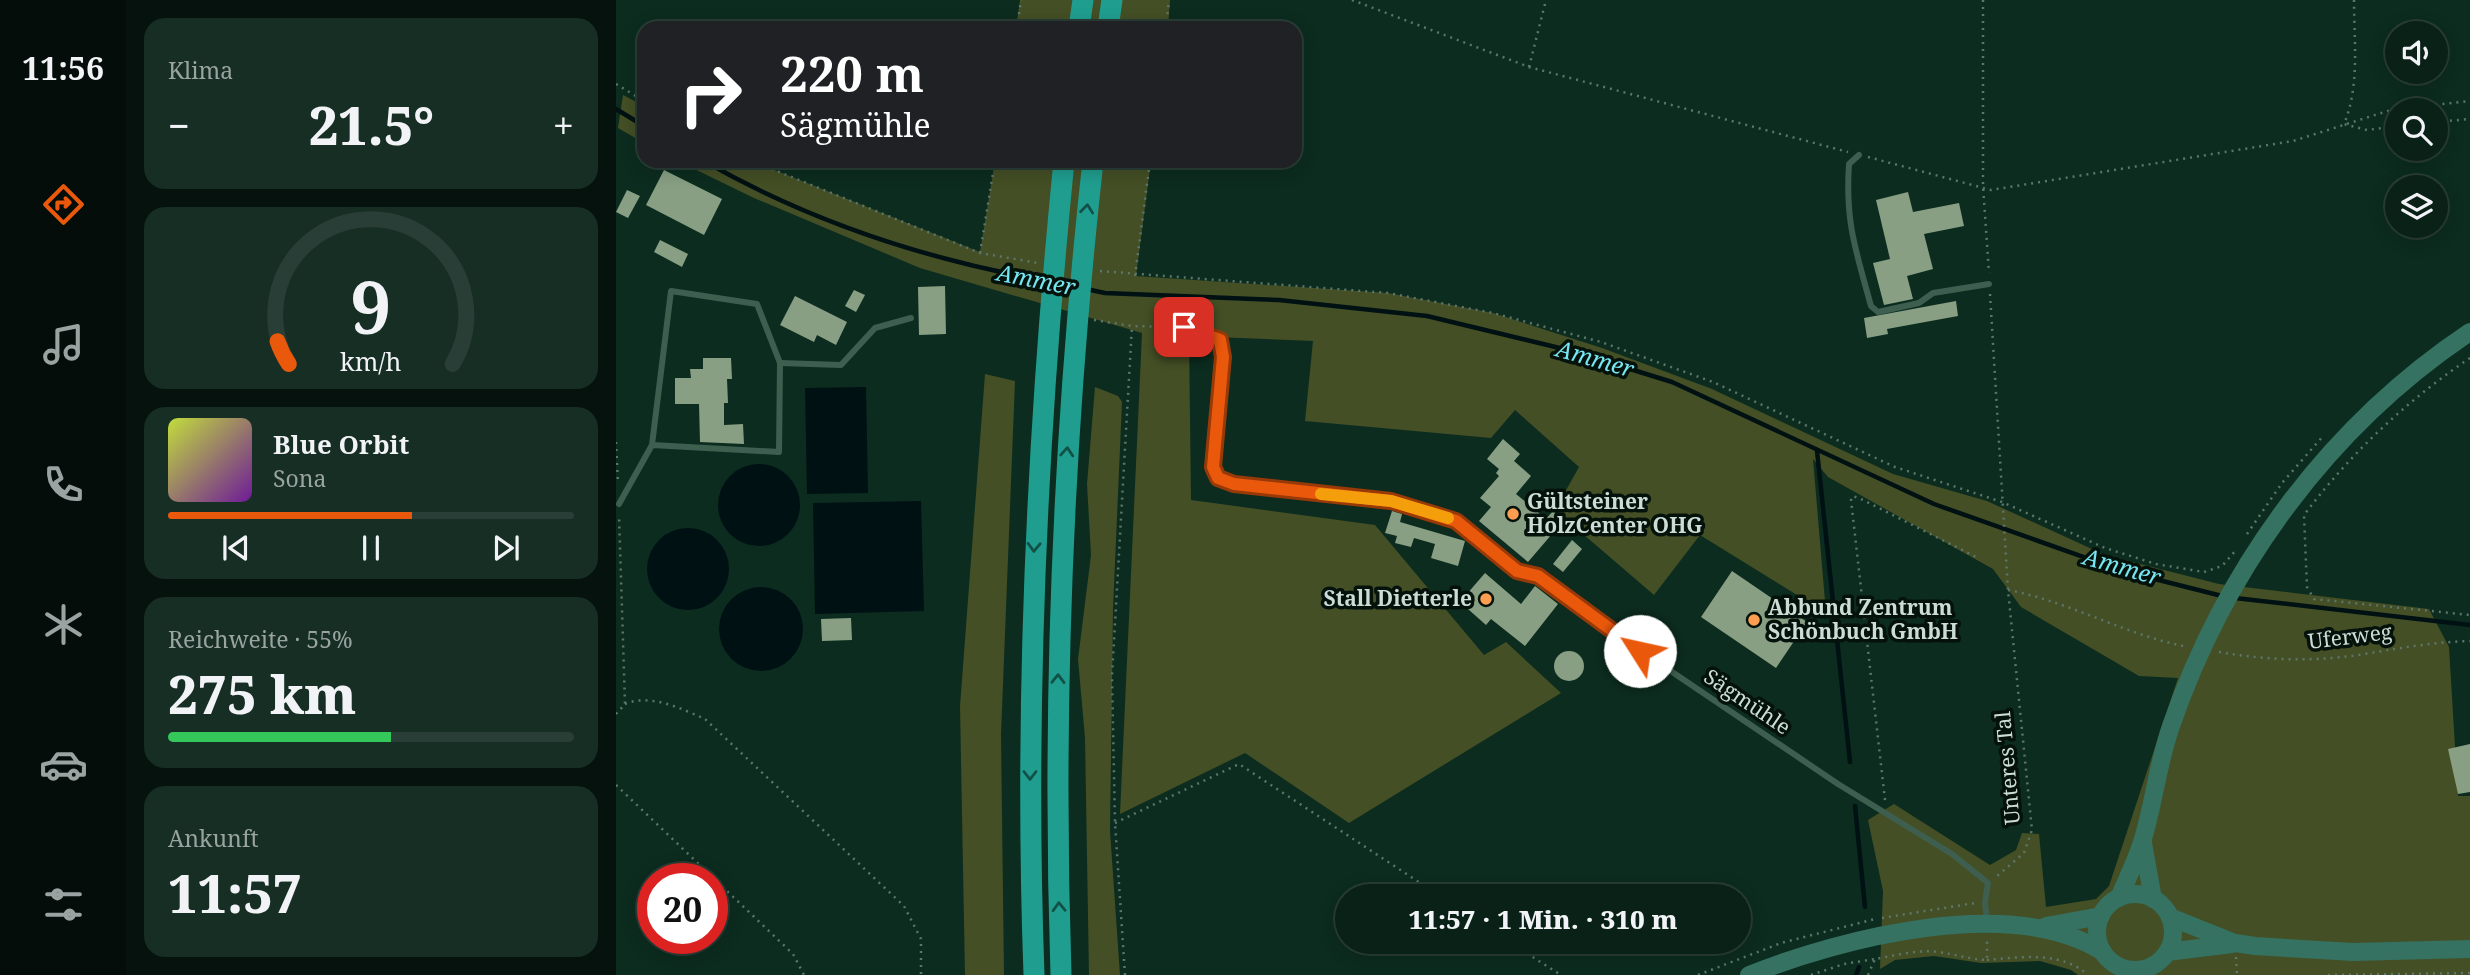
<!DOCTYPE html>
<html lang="de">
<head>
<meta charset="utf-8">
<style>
	body { margin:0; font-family:"Noto Serif",serif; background:#172e24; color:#f1f3f6; height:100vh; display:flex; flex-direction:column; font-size:26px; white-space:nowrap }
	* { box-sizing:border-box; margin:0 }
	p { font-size:23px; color:#99a3a1 }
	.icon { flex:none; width:38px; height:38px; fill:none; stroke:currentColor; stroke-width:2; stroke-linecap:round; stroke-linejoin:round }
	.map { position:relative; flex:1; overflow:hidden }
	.side { display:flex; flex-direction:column; gap:18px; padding:18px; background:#05120d; width:490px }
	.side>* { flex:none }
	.guide { position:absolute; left:21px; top:21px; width:665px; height:147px; border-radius:21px; box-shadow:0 4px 18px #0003,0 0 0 2px #293e36; background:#202124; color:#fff; overflow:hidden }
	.fabs { position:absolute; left:1769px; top:21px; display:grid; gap:14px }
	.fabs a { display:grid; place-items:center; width:63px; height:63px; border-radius:50%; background:#092117; box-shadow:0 4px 18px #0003,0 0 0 2px #293e36; font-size:35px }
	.speed { position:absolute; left:21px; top:863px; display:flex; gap:14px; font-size:35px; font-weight:700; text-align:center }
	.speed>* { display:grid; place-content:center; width:91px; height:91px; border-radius:50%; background:#092117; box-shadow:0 4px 18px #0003,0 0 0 2px #293e36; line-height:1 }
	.speed .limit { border:10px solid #d22; background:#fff; color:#111 }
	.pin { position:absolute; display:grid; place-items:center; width:60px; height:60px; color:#fff; margin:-30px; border-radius:14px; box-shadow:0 4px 10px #0006 }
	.me { position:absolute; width:77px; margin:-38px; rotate:305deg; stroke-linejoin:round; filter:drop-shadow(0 0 5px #0008) }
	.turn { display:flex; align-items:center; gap:24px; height:147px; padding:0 28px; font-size:32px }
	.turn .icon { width:91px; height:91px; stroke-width:2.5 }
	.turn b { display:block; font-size:49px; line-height:60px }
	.big { font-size:52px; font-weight:800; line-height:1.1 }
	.side .card { flex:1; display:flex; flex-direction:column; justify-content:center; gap:10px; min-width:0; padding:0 24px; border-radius:21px; background:#172e24 }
	.side .dial { align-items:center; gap:0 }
	.dial svg { height:182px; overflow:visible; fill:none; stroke:#293e36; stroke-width:7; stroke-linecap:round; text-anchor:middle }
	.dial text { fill:#f1f3f6; stroke:none }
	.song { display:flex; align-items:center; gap:21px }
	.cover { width:84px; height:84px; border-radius:10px; background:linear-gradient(135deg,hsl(70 70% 55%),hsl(280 70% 35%)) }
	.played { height:7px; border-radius:4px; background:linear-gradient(90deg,#ea580c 60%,#293e36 60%) }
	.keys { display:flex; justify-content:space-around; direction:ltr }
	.heat { display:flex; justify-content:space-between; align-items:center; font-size:38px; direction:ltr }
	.charge { height:10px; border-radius:5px; background:linear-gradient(90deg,#34c759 55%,#293e36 0) }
	.trip { position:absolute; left:719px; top:884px; width:416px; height:70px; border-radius:35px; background:#092117; box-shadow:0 4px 18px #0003,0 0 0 2px #293e36; font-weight:800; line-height:70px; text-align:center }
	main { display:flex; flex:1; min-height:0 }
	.menu { display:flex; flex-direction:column; width:126px; justify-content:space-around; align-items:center; background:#040d09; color:#99a3a1 }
	.menu .icon { width:49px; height:49px }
	.menu .current { color:#ea580c }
	.menu b { font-size:32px; color:#f1f3f6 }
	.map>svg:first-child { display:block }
</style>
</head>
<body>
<main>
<nav class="menu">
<b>11:56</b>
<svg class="icon current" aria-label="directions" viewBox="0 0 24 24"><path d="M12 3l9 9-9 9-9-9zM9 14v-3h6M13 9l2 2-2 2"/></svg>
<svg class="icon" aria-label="music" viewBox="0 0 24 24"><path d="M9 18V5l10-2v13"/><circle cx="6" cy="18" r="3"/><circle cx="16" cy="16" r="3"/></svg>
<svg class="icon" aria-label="phone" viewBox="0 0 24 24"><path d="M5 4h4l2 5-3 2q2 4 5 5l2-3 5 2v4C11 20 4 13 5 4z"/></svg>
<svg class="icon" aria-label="climate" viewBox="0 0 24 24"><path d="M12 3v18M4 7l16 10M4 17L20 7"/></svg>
<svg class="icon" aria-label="car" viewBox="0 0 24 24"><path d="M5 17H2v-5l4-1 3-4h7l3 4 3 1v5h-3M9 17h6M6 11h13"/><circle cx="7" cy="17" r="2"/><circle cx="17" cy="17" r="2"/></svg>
<svg class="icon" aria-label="filters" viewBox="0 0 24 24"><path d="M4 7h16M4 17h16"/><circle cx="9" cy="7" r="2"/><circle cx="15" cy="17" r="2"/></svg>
</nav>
<section class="side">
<div class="card"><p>Klima</p>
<div class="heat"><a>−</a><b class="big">21.5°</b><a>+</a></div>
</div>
<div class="card dial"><svg viewBox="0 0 100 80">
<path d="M14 69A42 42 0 1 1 86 69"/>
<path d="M14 69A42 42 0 0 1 9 59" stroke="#ea580c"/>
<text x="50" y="56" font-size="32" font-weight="700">9</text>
<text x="50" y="72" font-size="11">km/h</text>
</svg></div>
<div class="card">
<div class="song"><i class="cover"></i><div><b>Blue Orbit</b><p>Sona</p></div></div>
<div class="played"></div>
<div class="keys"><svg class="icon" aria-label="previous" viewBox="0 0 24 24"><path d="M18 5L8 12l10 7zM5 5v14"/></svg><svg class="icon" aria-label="pause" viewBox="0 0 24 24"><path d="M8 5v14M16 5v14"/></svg><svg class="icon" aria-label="next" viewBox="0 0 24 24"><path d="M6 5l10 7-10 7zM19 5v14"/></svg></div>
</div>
<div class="card"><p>Reichweite · 55%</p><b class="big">275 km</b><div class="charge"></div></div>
<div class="card"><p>Ankunft</p><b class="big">11:57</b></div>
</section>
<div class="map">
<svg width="1854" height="975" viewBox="0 0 1854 975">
	<rect width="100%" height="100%" fill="#0c2c1f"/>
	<g fill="#444f25">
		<polygon points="404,0 554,0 552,28 400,28"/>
		<polygon points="7,95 28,106 28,143 2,128"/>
		<polygon points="62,161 136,161 364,252 379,161 535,161 520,276 772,293 877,313 986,348 1096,389 1277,474 1371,501 1489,555 1603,584 1813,609 1833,647 1842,796 1854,796 1854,975 1462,975 1455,970 1424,961 1365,963 1318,956 1279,960 1264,969 1267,891 1252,820 1278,804 1374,865 1400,850 1406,833 1423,834 1430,907 1480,899 1493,886 1562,678 1523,676 1405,607 1377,569 1212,477 1197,459 1210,613 1084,535 1038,595 939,510 963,467 899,410 875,438 689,421 697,341 573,336 575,500 759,525 868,655 890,642 945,693 733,823 629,753 504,814 526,333 304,268 138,198"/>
		<polygon points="369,374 399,381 385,735 388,975 349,975 344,706"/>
		<polygon points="479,387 502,396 506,402 497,609 494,831 504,975 473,975 469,738 462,659 475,555 471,484"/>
	</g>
	<g fill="#001113">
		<polygon points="250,387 252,493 191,494 189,388"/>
		<circle cx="143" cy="505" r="41"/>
		<polygon points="305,501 308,611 199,614 197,503"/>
		<circle cx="72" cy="569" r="41"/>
		<circle cx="145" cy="629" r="42"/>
	</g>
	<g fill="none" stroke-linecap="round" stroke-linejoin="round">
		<g stroke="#001113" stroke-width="4.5">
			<polyline points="0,109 28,126"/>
			<path d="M 88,161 C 193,221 312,260 431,281"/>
			<polyline points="470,289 489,293 663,300 811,316 956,351 1056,382 1318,504 1507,571 1606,596"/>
			<polyline points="1201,451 1234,762"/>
			<polyline points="1619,598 1854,625"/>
			<polyline points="1239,806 1249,907"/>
			<polyline points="1240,975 1243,967"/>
		</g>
	</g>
	<g fill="#889f84">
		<polygon points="48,170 106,199 88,235 30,205"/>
		<polygon points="11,190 24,196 12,218 0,212"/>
		<polygon points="1292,192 1297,212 1343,203 1348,226 1308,234 1317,269 1291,276 1297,299 1268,305 1257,263 1274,259 1260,200"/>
		<polygon points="44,240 72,254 66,267 38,252"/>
		<polygon points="329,286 330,334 303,335 302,287"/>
		<polygon points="238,290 249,295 240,312 229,306"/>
		<polygon points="179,296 231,322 220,345 201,335 198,342 164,325"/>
		<polygon points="1340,301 1342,316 1271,329 1272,334 1251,338 1248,318"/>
		<polygon points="87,358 115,358 116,379 111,379 112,403 108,403 108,425 127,424 128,444 84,442 83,404 59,404 59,378 75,378 74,369 87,369"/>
		<polygon points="887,439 904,454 898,461 915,476 900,494 930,519 937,511 948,520 912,562 863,521 875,507 864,498 883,476 880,473 883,469 871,459"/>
		<polygon points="776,511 786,514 784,522 849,541 842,566 815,558 819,544 798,538 795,547 779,543 781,536 769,533"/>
		<polygon points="956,540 966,549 947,572 937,564"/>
		<polygon points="1116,571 1191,622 1160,668 1085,617"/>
		<polygon points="869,573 905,604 919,586 942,604 909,646 875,619 870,625 844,602"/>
		<polygon points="235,618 236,640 206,641 205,619"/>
		<circle cx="953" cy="666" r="15"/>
		<polygon points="1854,744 1854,792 1842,794 1832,749"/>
	</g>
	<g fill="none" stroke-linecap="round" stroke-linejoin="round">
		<g stroke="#5c766b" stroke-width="2.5" stroke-dasharray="2 5" stroke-linecap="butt">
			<polyline points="736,0 913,67 1232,152"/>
			<polyline points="1367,0 1367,186 1373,273"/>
			<path d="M 1738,0 C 1738,40 1744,86 1728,124 L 1751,130 L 1782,126"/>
			<polyline points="401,28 405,0"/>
			<polyline points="550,28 553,0"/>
			<polyline points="913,67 930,0"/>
			<polyline points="0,84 28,101"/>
			<polyline points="1820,122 1854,119"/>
			<polyline points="1252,157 1375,190 1677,141 1778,109 1854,101"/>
			<polyline points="136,161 364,253 422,263"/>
			<polyline points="364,253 379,161"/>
			<polyline points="484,271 772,293 877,313 985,342 1097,382 1279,467 1386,502 1489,548 1540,564 1588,572 1606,566 1621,549"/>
			<polyline points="519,276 534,161"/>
			<polyline points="1374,294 1392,590 1416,830 1408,853 1380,877"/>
			<polyline points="478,320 516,326 558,327"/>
			<path d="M 1854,358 C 1790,401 1734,454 1688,515 L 1691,587 L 1698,599 L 1854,615"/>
			<polyline points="0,442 2,484"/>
			<polyline points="1631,534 1666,483 1708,435"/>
			<path d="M 1392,590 C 1455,602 1509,635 1572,647"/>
			<path d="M 1603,652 C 1648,660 1696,662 1742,655 C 1780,649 1815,642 1854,641"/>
			<path d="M 9,704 C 34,693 66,709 89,719 L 288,906 L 305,939 L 305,975"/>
			<polyline points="0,714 9,704 3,515"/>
			<polyline points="0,785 177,954 188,975"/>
			<polyline points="1269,800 1235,500 1237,496 1245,499 1362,558"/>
			<polyline points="499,823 623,764 824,896"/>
			<polyline points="1266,918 1359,903"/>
			<polyline points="893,942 945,975"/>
			<polyline points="1620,957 1621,975"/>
			<path d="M 1371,960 C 1404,957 1446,951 1472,975"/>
			<polyline points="509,975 499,823 496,676 516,326"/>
			<polyline points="1082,975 1165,943 1259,919"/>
			<polyline points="1195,975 1228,964 1259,959"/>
			<path d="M 1252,975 L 1259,959 C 1278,956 1301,949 1321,952 C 1339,954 1351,959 1371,960 L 1371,941"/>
			<polyline points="1712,975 1854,973"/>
		</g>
		<g stroke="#3e5f4f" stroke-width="6">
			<path d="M 1243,155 L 1233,164 C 1229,222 1240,251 1255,306 L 1262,312 L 1303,303 L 1317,293 L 1373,284"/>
			<polyline points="568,327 604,340 607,357 597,467 602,478 619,484 775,501 840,521 901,571 922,576 1003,636 1222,784 1336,854 1372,883 1369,902 1371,923"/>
			<polyline points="164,363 225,365 259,328 295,318"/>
			<polyline points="3,504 36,445 55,291 141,304 164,363 163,452 36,445"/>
		</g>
		<g stroke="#357262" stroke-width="18">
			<polyline points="1527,843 1537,899"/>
			<circle cx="1519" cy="932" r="38"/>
			<path d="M 1503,898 C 1511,879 1521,859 1527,839 C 1538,802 1542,763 1555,726 C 1610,567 1713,426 1854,332"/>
			<polyline points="1554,917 1619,943 1639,946 1737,952 1854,949"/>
			<polyline points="1430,926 1485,916"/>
			<polyline points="1551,952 1616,944"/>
			<path d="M 1133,975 C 1226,938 1396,894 1487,952"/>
		</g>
		<g stroke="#1f9e90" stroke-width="21">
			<polyline points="463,28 467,0"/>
			<polyline points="492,28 496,0"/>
			<path d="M 418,975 C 408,702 421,432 448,161"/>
			<path d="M 445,975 C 436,703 447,432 477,161"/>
		</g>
	</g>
	<defs><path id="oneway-chevron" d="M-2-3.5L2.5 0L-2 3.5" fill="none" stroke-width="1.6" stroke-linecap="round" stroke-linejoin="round" transform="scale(1.75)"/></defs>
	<g stroke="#115147">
		<use href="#oneway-chevron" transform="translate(471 209) rotate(-84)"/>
		<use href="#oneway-chevron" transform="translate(451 452) rotate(-86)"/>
		<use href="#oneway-chevron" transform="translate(418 547) rotate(92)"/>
		<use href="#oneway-chevron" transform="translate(442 679) rotate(-89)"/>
		<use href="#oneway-chevron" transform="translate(414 775) rotate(90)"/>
		<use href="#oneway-chevron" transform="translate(443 907) rotate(-92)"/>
	</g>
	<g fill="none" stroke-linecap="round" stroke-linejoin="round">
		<defs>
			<polyline id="route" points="568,327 604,340 607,357 597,467 602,478 618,484 775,501 840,521 901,571 922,576 1024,651"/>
		</defs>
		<use href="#route" stroke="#983908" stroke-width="18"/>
		<use href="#route" stroke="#ea580c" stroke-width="12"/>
		<polyline stroke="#f59e0b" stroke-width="12" points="705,494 775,501 832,518"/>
	</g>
	<g fill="#fb9e51" stroke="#05120b" stroke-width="2.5">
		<circle cx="897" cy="514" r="7"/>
		<circle cx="870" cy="599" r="7"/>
		<circle cx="1138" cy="620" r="7"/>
	</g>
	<g text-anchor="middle" stroke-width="7" stroke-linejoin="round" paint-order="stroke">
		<g font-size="21" font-weight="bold" fill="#cbddd4" stroke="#05120b" text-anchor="start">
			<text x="911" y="509">Gültsteiner<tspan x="911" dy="24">HolzCenter OHG</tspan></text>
			<text x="856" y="606" text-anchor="end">Stall Dietterle</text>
			<text x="1152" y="615">Abbund Zentrum<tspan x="1152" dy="24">Schönbuch GmbH</tspan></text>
		</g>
		<g font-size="21" fill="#cbddd4" stroke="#05120b">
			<text transform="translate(1734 637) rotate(-7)" y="7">Uferweg</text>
			<text transform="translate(1131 702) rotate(34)" y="7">Sägmühle</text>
			<text transform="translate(1392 768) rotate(-95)" y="7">Unteres Tal</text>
		</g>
		<g font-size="23" font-style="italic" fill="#76e6f2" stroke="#05120b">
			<text transform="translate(420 280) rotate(11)" y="8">Ammer</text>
			<text transform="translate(979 359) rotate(16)" y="8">Ammer</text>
			<text transform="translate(1506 567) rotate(16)" y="8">Ammer</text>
		</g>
	</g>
</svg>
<div class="fabs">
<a><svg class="icon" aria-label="sound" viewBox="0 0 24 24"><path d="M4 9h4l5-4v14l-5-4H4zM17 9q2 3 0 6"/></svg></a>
<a><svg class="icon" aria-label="search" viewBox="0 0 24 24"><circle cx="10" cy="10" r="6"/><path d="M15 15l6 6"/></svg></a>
<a><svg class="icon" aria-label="layers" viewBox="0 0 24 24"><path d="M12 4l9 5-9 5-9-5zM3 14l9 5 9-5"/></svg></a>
</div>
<div class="speed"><div class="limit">20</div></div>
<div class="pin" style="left:568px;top:327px;background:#d93025"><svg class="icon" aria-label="arrive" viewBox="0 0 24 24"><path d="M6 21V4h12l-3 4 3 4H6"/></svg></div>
<svg class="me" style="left:1024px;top:651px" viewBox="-20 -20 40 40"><circle r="19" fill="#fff"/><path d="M0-13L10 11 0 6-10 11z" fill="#ea580c"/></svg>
<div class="trip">11:57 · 1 Min. · 310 m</div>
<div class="guide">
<div class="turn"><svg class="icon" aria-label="right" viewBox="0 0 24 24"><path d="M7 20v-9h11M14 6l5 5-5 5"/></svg><div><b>220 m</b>Sägmühle</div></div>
</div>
</div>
</main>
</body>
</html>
